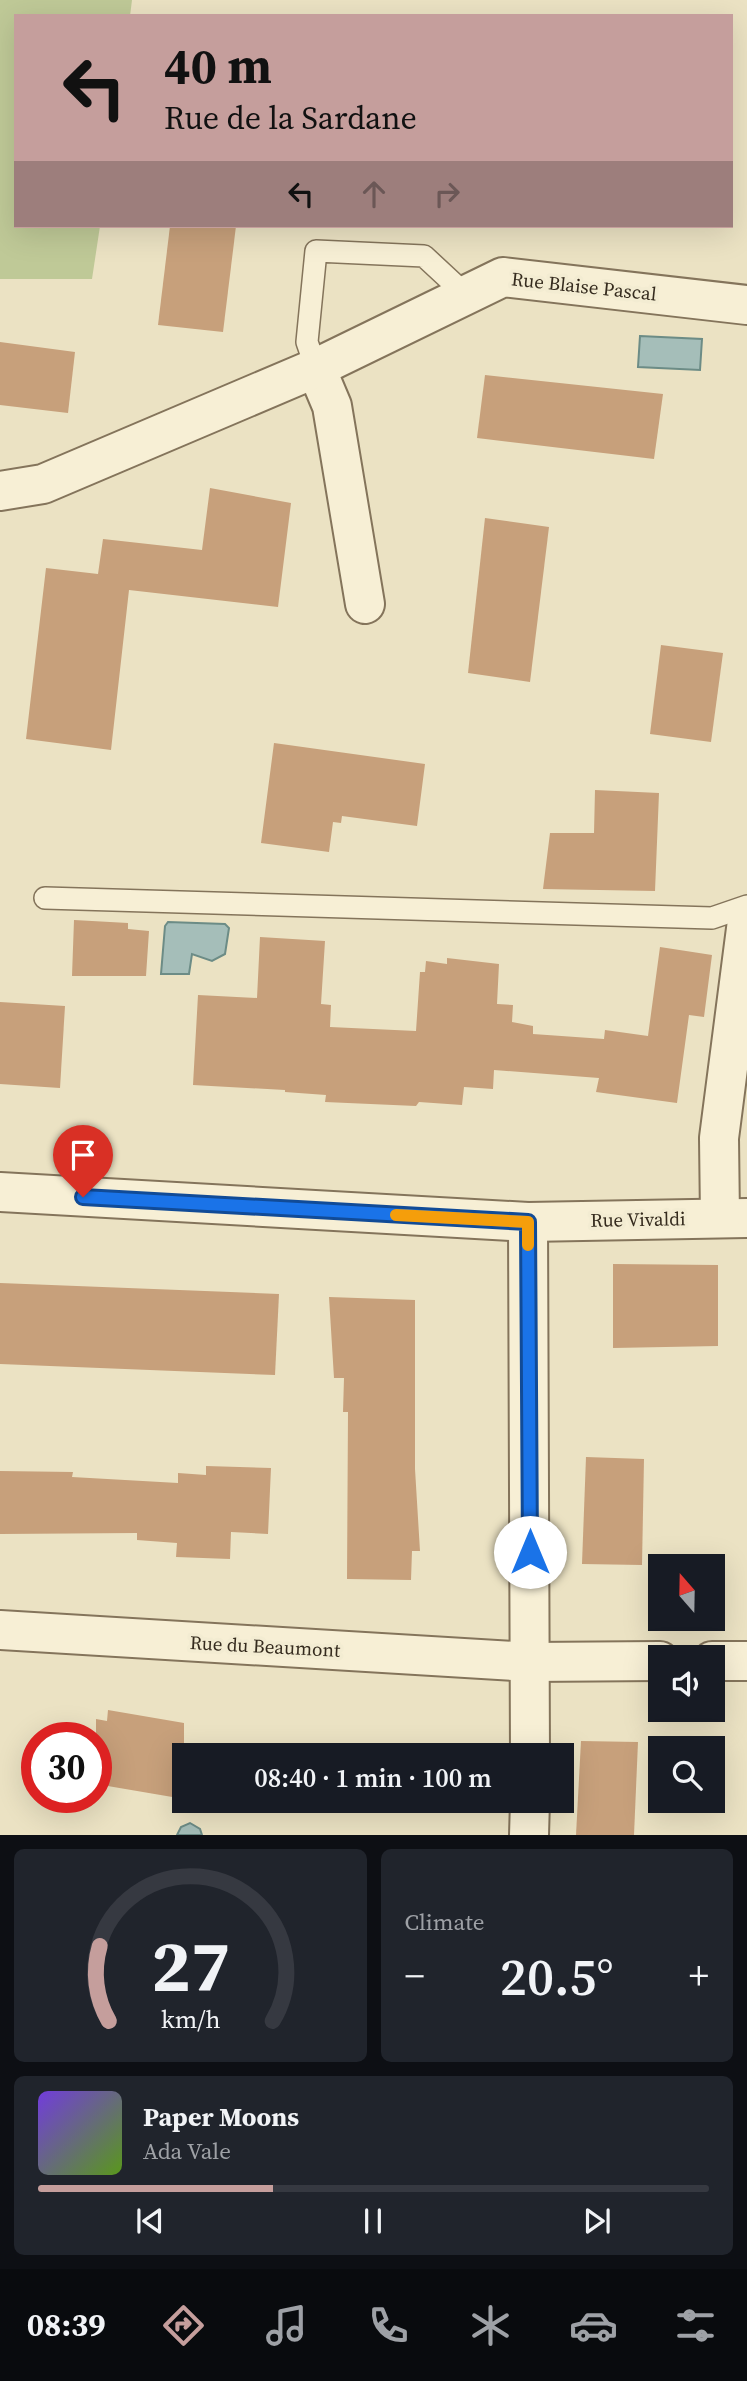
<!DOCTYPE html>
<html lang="en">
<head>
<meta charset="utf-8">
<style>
	body { margin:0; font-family:"Source Serif 4",serif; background:#20242c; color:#f1f3f6; height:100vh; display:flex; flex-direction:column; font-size:26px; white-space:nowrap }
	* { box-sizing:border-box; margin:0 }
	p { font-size:23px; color:#9ea1a6 }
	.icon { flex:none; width:38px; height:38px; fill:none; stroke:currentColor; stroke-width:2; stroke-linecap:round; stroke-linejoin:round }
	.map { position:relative; height:1835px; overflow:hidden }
	.details { display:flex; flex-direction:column; gap:14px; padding:14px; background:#0d0f14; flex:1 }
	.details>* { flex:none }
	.top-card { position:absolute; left:14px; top:14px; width:719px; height:214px; border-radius:0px; box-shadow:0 7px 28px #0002; background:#c59e9c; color:#111; overflow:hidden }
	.needle { width:46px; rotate:340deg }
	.controls { position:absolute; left:648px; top:1554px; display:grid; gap:14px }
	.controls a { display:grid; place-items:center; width:77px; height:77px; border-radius:0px; background:#171b24; box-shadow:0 7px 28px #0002; font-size:35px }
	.speed { position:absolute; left:21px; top:1722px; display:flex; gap:14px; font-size:35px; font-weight:700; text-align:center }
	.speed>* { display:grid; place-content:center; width:91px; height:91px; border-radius:50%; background:#171b24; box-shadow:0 7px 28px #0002; line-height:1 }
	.speed .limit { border:10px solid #d22; background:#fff; color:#111 }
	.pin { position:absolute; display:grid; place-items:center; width:60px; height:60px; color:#fff; margin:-72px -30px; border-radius:50% 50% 50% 0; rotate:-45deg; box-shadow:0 0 7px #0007 }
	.pin .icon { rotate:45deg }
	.me { position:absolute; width:77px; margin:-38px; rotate:0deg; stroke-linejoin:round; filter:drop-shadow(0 0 5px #0008) }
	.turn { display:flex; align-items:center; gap:24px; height:147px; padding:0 35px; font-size:32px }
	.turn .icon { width:91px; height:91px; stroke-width:2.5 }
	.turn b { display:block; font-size:49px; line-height:60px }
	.lanes { display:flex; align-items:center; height:66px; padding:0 35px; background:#0003; justify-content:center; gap:35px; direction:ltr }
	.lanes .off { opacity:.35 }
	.big { font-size:52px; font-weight:600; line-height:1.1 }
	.details .tile { flex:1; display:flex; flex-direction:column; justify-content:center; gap:10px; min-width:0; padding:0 24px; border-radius:10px; background:#20242c }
	.details .dial { align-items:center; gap:0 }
	.dial svg { height:182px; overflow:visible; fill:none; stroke:#363941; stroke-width:7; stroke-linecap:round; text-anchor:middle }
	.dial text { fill:#f1f3f6; stroke:none }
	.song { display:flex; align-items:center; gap:21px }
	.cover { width:84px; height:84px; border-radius:10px; background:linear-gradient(135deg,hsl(260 70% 55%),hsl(90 70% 35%)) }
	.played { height:7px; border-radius:4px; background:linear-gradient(90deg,#c59e9c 35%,#363941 35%) }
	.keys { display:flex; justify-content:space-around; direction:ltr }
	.heat { display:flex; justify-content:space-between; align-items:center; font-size:38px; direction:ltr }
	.details .tiles { flex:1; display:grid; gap:14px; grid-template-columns:1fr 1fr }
	.tile:last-child { grid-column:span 2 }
	.trip { position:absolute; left:172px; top:1743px; width:402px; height:70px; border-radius:0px; background:#171b24; box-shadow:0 7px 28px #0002; font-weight:600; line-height:70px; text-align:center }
	.menu { display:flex; height:112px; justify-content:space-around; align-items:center; background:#090b0e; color:#9ea1a6 }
	.menu .icon { width:49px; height:49px }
	.menu .current { color:#c59e9c }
	.menu b { font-size:32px; color:#f1f3f6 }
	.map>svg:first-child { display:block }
</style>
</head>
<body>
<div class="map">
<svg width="747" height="1835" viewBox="0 0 747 1835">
	<rect width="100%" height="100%" fill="#ebe2c3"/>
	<polygon fill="#bfc997" points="0,0 132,0 130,16 16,16 16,226 100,226 92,279 0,279"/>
	<g fill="#a5beb9" stroke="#6c8c86" stroke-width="2">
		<polygon points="640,336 702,339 700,370 638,367"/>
		<polygon points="168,922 225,924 229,928 225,954 212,961 192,954 189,974 161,974 165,926"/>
		<polygon points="190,1823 200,1829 202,1835 177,1835 181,1827"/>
	</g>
	<g fill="#c7a07b">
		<polygon points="170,226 236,226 223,332 158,325"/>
		<polygon points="0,342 75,352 68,413 0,405"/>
		<polygon points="485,375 663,394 654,459 477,438"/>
		<polygon points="210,488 291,503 278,607 129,590 111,750 26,739 46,568 98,574 103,539 202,550"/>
		<polygon points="485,518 549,527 530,682 468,673"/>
		<polygon points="661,645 723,653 711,742 650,734"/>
		<polygon points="274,743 425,764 417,826 342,816 341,823 333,822 329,852 261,843"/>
		<polygon points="595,790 659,793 655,891 543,889 550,833 594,833"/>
		<polygon points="74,920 128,923 128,929 149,931 146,976 72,976"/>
		<polygon points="260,937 325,941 321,1004 331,1005 330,1027 416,1031 420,972 425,972 426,961 447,964 447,958 499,964 497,1004 513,1005 512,1022 533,1026 533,1034 604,1039 605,1030 648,1036 660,947 712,955 704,1017 689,1015 677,1103 596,1092 599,1078 494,1070 493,1089 464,1087 462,1105 419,1102 416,1106 325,1102 326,1095 285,1092 285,1090 193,1085 198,995 257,998"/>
		<polygon points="0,1002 65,1006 60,1088 0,1084"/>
		<polygon points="613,1264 718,1265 718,1346 613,1348"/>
		<polygon points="0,1283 279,1294 275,1375 0,1364"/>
		<polygon points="329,1297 415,1300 415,1469 420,1551 412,1551 411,1580 347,1579 348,1412 343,1412 344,1378 334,1378"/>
		<polygon points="586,1457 644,1459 642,1565 582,1564"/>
		<polygon points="206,1466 271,1468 268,1534 231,1532 230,1559 176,1557 177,1543 137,1540 137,1533 0,1534 0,1471 73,1472 72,1477 178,1483 178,1473 206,1475"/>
		<polygon points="108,1710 184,1723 184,1799 96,1784 96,1719 107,1721"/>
		<polygon points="581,1741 638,1742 634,1835 576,1835"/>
	</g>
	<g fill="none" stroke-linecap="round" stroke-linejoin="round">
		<defs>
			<g id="service">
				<polyline points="316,368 307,342 316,251 424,256 466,295"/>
				<polyline points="45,898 712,918 747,906"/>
			</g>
			<g id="minor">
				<polyline points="316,368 332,406 365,604"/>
				<polyline points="0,491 43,484 316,368 503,277 747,305"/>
				<polyline points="0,1192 528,1222 747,1218"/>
				<polyline points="720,1218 719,1138 747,921"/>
				<polyline points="528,1222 530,1755"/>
				<polyline points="0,1630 531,1662 660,1661"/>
				<polyline points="712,1661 747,1661"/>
				<polyline points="529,1835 530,1801"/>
			</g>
		</defs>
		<use href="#service" stroke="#84745b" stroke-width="24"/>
		<use href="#minor" stroke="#84745b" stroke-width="42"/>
		<use href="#service" stroke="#f7efd5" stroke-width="21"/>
		<use href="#minor" stroke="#f7efd5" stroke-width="38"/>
	</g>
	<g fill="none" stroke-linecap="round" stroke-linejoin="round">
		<defs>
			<polyline id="route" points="83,1197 528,1222 530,1552"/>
		</defs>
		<use href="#route" stroke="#114b97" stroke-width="18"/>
		<use href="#route" stroke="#1a73e8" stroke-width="12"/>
		<polyline stroke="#f59e0b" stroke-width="12" points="396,1215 528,1222 528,1245"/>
	</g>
	<g text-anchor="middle" stroke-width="7" stroke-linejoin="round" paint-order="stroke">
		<g font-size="19" fill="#352b1e" stroke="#f3ecd2">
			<text transform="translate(584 286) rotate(6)" y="7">Rue Blaise Pascal</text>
			<text transform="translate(638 1219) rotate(-1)" y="7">Rue Vivaldi</text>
			<text transform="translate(265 1646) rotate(3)" y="7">Rue du Beaumont</text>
		</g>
	</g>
</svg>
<div class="controls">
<a><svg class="needle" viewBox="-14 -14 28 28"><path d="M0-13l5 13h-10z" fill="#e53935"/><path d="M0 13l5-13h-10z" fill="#9ea1a6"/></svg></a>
<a><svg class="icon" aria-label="sound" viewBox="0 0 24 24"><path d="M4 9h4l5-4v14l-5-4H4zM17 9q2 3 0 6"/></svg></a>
<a><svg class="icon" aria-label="search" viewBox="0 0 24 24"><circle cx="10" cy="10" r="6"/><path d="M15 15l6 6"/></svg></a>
</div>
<div class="speed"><div class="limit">30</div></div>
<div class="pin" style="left:83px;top:1197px;background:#d93025"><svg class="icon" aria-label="arrive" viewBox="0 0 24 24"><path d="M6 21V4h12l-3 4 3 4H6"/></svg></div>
<svg class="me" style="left:530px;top:1552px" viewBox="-20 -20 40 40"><circle r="19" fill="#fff"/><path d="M0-13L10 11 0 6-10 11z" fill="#1a73e8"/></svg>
<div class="trip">08:40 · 1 min · 100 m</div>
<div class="top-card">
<div class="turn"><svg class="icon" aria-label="left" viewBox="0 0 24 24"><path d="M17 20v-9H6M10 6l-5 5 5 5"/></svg><div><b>40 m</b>Rue de la Sardane</div></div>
<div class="lanes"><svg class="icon" aria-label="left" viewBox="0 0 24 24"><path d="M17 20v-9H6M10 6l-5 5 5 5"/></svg><svg class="icon off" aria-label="ahead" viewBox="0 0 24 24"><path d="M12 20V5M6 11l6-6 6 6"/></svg><svg class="icon off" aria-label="right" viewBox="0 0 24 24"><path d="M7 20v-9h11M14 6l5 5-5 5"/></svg></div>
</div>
</div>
<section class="details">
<div class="tiles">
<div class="tile dial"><svg viewBox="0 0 100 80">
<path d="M14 69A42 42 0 1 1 86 69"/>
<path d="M14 69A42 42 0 0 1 10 36" stroke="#c59e9c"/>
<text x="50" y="56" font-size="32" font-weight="700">27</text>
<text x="50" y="72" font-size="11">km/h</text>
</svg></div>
<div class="tile"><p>Climate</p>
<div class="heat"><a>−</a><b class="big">20.5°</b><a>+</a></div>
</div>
<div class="tile">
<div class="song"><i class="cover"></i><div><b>Paper Moons</b><p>Ada Vale</p></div></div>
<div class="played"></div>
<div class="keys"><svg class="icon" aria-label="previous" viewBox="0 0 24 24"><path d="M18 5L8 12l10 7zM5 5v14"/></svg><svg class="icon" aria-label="pause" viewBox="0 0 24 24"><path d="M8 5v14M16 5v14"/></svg><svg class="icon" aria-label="next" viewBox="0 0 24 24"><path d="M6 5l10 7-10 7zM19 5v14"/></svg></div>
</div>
</div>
</section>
<nav class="menu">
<b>08:39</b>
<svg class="icon current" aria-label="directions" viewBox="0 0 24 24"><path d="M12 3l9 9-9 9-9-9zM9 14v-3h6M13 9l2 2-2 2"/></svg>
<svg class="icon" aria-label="music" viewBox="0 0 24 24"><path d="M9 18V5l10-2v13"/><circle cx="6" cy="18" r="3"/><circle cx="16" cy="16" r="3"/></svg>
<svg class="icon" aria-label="phone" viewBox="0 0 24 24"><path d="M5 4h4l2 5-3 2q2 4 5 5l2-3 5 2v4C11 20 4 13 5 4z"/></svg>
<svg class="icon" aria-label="climate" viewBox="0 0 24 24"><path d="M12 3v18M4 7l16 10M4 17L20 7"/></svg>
<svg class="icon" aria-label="car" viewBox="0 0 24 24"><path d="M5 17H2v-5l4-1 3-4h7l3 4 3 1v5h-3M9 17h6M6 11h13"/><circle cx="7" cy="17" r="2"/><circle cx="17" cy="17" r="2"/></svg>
<svg class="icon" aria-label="filters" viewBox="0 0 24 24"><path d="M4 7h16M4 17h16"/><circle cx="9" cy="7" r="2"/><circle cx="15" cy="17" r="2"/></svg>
</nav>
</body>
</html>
